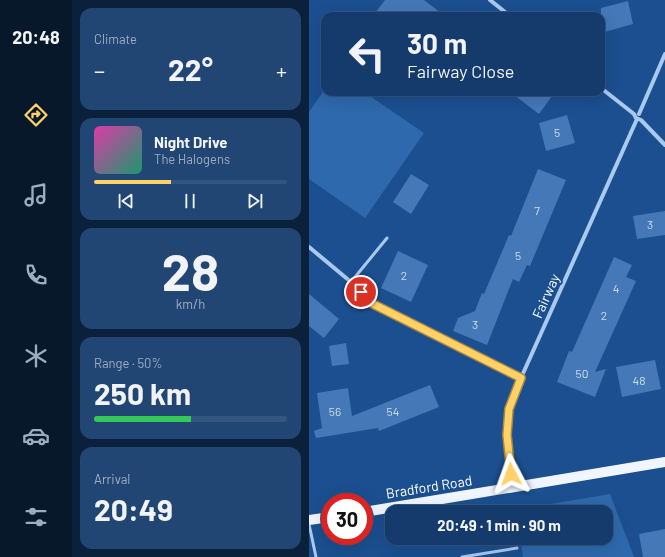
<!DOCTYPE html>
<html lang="en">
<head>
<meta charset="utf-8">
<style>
	body { margin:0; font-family:Barlow,sans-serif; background:#214673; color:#f1f3f6; height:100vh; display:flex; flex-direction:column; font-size:15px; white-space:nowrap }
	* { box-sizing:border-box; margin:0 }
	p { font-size:13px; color:#9dadc1 }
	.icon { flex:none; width:22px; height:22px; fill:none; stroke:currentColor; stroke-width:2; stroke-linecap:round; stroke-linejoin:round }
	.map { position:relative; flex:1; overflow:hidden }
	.details { display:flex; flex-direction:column; gap:8px; padding:8px; background:#0b203b; width:237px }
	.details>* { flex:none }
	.top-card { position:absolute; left:12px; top:12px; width:284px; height:84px; border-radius:12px; box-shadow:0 4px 16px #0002,0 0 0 1px #33557e; background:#143b6b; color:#f1f3f6; overflow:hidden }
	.speed { position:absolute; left:12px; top:493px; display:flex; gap:8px; font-size:20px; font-weight:700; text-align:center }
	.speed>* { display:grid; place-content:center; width:52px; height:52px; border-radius:50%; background:#143b6b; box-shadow:0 4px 16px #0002,0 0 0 1px #33557e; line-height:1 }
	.speed .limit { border:6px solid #d22; background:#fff; color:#111 }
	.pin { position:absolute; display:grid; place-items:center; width:34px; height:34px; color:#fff; margin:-17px; border:2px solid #fff; border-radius:50%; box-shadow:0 1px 4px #0007 }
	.me { position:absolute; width:44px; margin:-22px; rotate:356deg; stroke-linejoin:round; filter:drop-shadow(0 0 3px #0008) }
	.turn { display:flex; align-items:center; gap:14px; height:84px; padding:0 20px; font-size:18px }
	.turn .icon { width:52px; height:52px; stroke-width:2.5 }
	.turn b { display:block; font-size:28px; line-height:34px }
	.big { font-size:30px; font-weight:700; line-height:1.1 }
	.details .widget { flex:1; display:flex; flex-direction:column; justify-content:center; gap:6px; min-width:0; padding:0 14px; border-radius:12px; background:#214673 }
	.details .dial { align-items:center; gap:0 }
	.dial b { font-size:52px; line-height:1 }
	.song { display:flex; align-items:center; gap:12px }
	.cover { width:48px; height:48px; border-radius:6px; background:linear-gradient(135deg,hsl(320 70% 55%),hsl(160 70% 35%)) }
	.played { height:4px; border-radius:2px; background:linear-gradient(90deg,#ffd166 40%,#33557e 40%) }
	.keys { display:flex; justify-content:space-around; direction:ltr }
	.heat { display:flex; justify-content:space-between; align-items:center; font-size:22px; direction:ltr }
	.charge { height:6px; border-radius:3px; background:linear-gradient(90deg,#34c759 50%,#33557e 0) }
	.trip { position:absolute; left:76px; top:505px; width:228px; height:40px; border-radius:12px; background:#143b6b; box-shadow:0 4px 16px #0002,0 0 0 1px #33557e; font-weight:700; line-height:40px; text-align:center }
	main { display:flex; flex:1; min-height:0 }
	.tabs { display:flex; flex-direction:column; width:72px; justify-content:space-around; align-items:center; background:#08182b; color:#9dadc1 }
	.tabs .icon { width:28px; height:28px }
	.tabs .current { color:#ffd166 }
	.tabs b { font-size:18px; color:#f1f3f6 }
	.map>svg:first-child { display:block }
</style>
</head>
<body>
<main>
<nav class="tabs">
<b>20:48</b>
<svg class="icon current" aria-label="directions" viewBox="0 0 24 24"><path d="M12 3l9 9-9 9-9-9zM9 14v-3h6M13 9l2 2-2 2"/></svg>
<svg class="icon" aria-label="music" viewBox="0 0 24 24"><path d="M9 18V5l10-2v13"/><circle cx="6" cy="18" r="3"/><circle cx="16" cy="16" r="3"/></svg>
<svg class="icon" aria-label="phone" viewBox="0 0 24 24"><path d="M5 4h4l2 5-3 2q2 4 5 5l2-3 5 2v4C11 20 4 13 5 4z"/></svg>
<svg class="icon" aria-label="climate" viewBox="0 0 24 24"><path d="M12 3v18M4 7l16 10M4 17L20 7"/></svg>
<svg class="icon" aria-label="car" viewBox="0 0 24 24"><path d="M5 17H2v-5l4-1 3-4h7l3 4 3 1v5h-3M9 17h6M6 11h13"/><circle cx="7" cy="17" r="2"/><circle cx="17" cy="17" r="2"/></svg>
<svg class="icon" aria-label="filters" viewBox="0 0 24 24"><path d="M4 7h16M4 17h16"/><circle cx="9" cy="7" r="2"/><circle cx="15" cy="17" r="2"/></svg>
</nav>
<section class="details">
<div class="widget"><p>Climate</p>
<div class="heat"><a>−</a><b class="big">22°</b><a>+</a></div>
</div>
<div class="widget">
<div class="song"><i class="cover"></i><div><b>Night Drive</b><p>The Halogens</p></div></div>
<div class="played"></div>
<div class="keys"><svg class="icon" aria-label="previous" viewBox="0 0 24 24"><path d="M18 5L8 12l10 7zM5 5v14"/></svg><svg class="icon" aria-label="pause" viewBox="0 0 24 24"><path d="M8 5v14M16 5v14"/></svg><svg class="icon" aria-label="next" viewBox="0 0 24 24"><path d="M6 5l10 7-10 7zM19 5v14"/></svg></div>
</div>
<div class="widget dial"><b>28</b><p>km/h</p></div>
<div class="widget"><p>Range · 50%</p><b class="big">250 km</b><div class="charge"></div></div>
<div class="widget"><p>Arrival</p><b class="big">20:49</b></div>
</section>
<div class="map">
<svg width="356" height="557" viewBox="0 0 356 557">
	<rect width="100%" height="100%" fill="#1b4f8f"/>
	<g fill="#2e69ad">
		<polygon points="16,89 16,92 55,92 115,133 56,218 0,179 0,112"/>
		<polygon points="301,494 325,557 214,557 211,538 297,538 297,512 206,512 205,510"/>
	</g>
	<g fill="#4478b7">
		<polygon points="76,0 115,0 136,16 64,16"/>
		<polygon points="319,1 324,24 292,33 292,8"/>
		<polygon points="201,92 246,92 230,114"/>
		<polygon points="258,115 266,143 237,151 230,123"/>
		<polygon points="229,169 257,180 221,266 218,265 210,282 204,279 178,345 144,331 149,318 166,311 173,293 175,294 200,235 202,236"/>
		<polygon points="102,174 120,185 102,214 84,202"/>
		<polygon points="356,211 356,235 328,239 324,216"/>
		<polygon points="89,251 119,265 102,302 72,288"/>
		<polygon points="305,257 323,265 317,277 327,281 286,372 297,369 286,397 248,382 260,351 263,352"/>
		<polygon points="0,294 30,319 15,338 0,326"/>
		<polygon points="37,343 40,364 23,366 20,346"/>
		<polygon points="346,360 352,389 313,397 307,367"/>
		<polygon points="121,385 130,407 70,431 69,428 7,438 5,431 13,428 8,393 39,388 43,416"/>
		<polygon points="356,529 356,557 334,557 330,534"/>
	</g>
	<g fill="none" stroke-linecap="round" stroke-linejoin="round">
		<g stroke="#a9c9ee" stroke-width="3">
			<polyline points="42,282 78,238"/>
			<polyline points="0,524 7,557"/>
			<polyline points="153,557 208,548"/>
		</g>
		<g stroke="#a9c9ee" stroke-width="4">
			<polyline points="181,0 201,16"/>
			<polyline points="292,88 325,114 327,118 332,120 356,145"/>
			<polyline points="330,114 356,54"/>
			<polyline points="0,247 42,282 62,303 212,378"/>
			<polyline points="204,488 198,435 200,409 212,378 328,119"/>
		</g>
		<g stroke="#f0f6ff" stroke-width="10">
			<polyline points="55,512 356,462"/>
			<polyline points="0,520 21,517"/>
		</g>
	</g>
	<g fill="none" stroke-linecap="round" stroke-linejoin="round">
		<defs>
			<polyline id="route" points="52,292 62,303 212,378 200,409 198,435 202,474"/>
		</defs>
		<use href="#route" stroke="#a68842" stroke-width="10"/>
		<use href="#route" stroke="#ffd166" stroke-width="7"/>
	</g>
	<g text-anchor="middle" stroke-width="4" stroke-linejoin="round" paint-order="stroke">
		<g font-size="12" fill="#d0dded">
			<text x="248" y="137">5</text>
			<text x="228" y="215">7</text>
			<text x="341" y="229">3</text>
			<text x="209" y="260">5</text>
			<text x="95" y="280">2</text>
			<text x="307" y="293">4</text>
			<text x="295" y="320">2</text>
			<text x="166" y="329">3</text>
			<text x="273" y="378">50</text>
			<text x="330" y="385">48</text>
			<text x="26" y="416">56</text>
			<text x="84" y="416">54</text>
		</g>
		<g font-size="14" fill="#fff" stroke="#1b4f8f">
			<text transform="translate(237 296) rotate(-66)" y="5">Fairway</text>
			<text transform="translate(120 487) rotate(-9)" y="5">Bradford Road</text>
		</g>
	</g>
</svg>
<div class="speed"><div class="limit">30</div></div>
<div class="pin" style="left:52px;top:292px;background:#d93025"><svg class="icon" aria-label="arrive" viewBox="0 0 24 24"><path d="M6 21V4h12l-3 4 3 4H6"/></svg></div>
<svg class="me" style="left:202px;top:474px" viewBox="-20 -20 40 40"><path d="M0-17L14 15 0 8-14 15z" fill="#ffd166" stroke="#fff" stroke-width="4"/></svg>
<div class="trip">20:49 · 1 min · 90 m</div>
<div class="top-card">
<div class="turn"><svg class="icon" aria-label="left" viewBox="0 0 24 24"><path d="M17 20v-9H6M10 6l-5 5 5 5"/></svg><div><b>30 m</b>Fairway Close</div></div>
</div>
</div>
</main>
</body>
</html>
